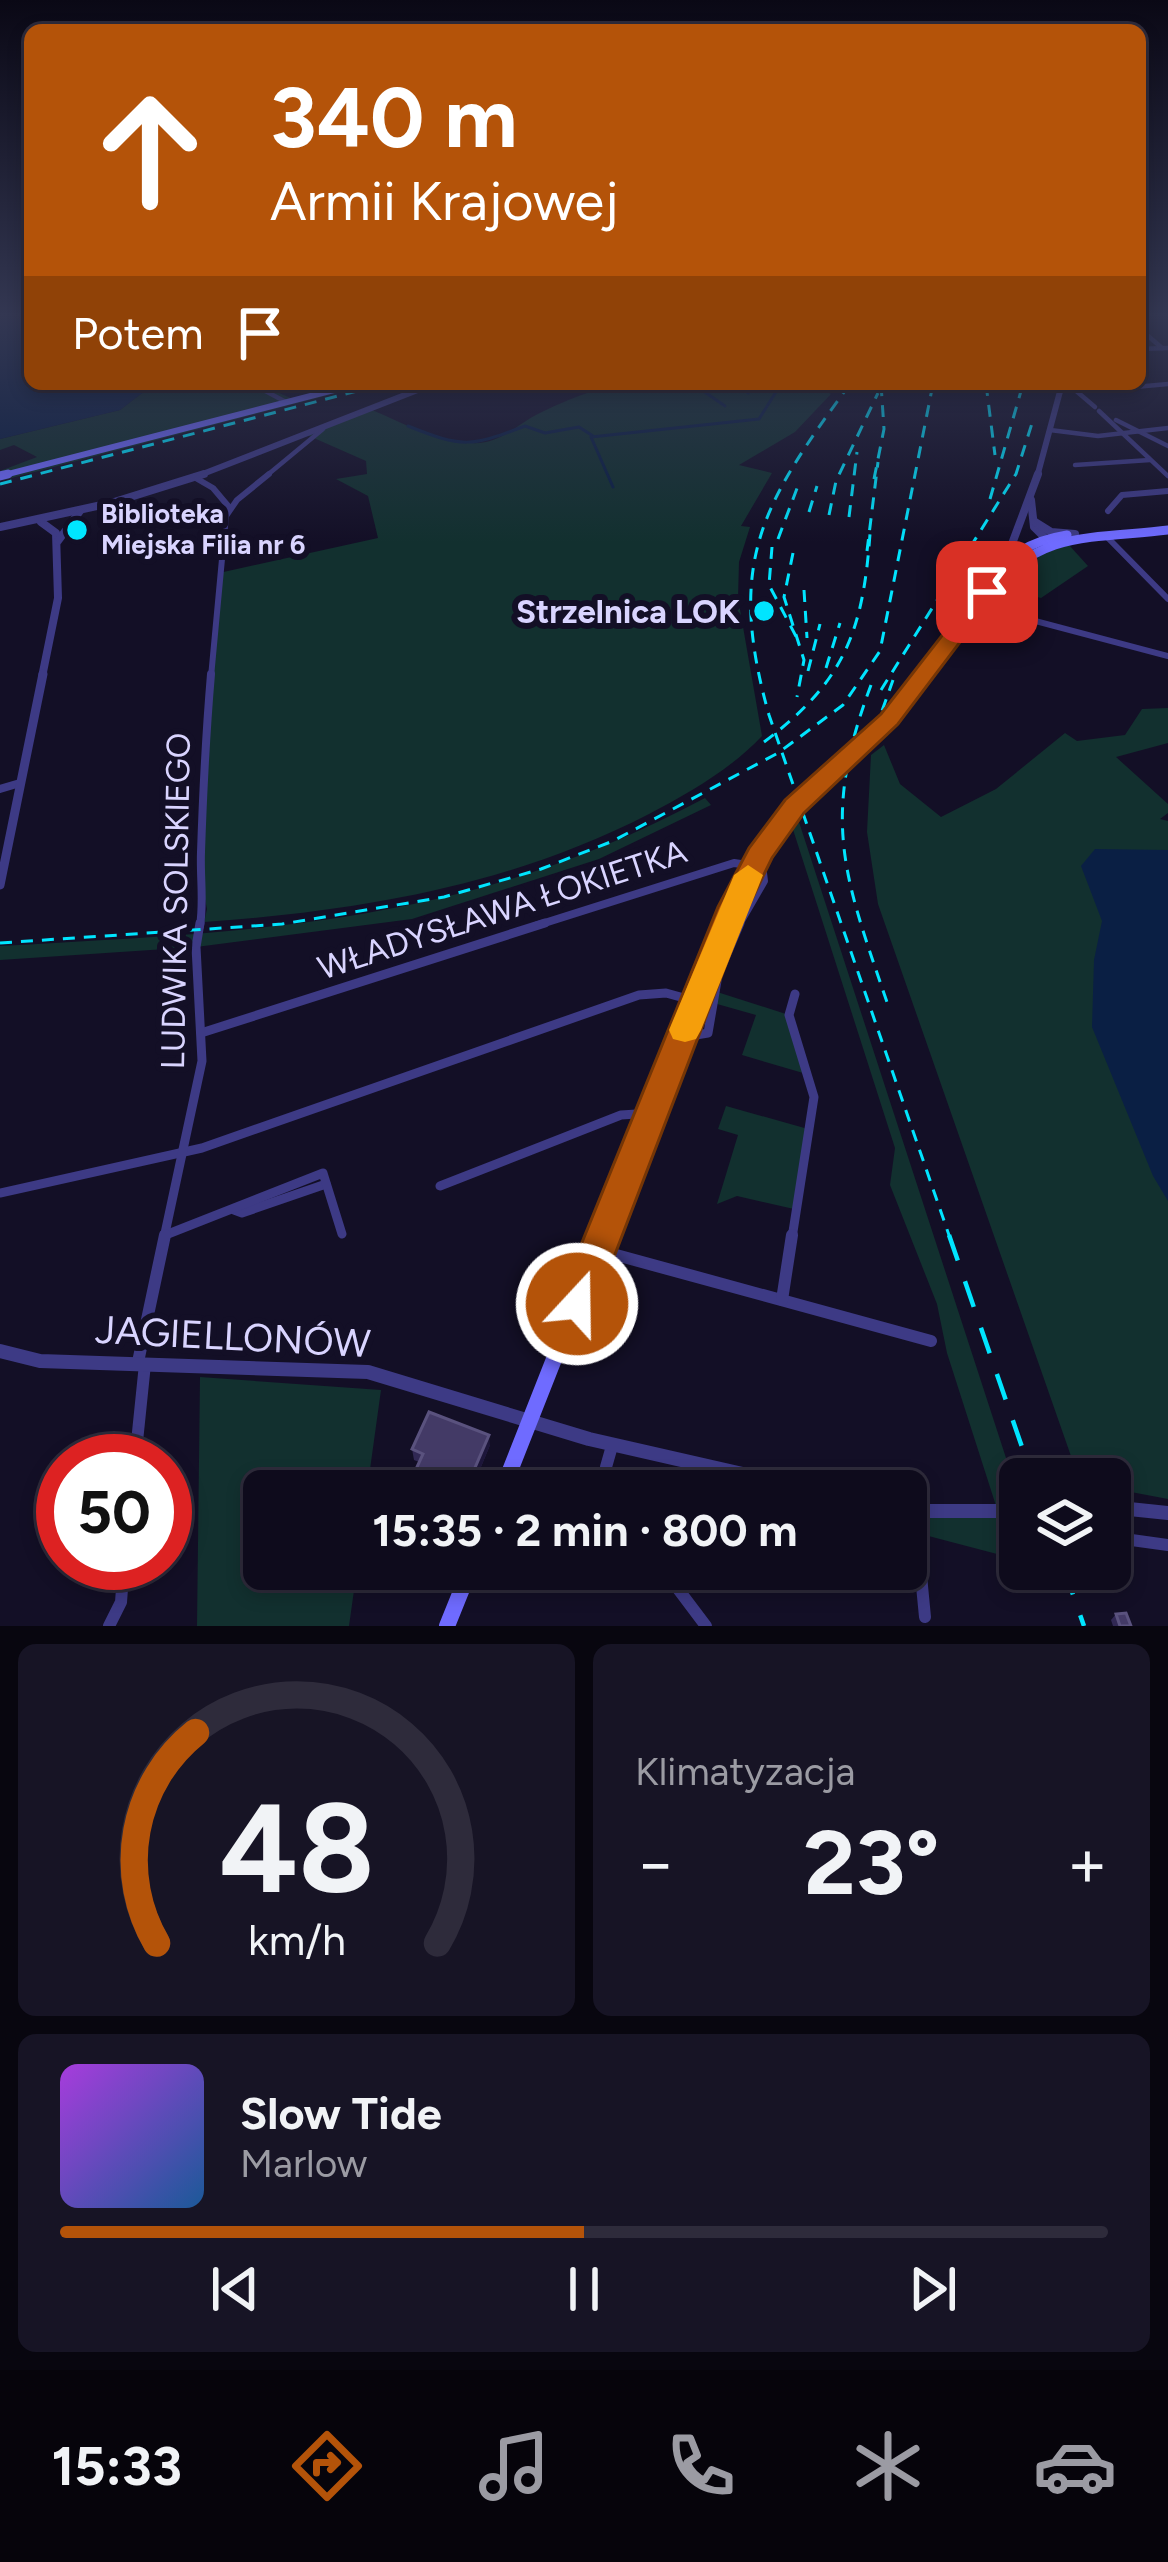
<!DOCTYPE html>
<html lang="pl">
<head>
<meta charset="utf-8">
<style>
	body { margin:0; font-family:Figtree,sans-serif; background:#171425; color:#f1f3f6; height:100vh; display:flex; flex-direction:column; font-size:45px; white-space:nowrap }
	* { box-sizing:border-box; margin:0 }
	p { font-size:39px; color:#9b9ba3 }
	.icon { flex:none; width:66px; height:66px; fill:none; stroke:currentColor; stroke-width:2; stroke-linecap:round; stroke-linejoin:round }
	.map { position:relative; height:1626px; overflow:hidden }
	.sheet { display:flex; flex-direction:column; gap:18px; padding:18px; background:#08060f; flex:1 }
	.sheet>* { flex:none }
	.top-card { position:absolute; left:24px; top:24px; width:1122px; height:366px; border-radius:18px; box-shadow:0 6px 18px #0003,0 0 0 3px #2e2b3b; background:#b45309; color:#fff; overflow:hidden }
	.buttons { position:absolute; left:999px; top:1458px; display:grid; gap:24px }
	.buttons a { display:grid; place-items:center; width:132px; height:132px; border-radius:18px; background:#0e0b1c; box-shadow:0 6px 18px #0003,0 0 0 3px #2e2b3b; font-size:60px }
	.speed { position:absolute; left:36px; top:1434px; display:flex; gap:24px; font-size:60px; font-weight:700; text-align:center }
	.speed>* { display:grid; place-content:center; width:156px; height:156px; border-radius:50%; background:#0e0b1c; box-shadow:0 6px 18px #0003,0 0 0 3px #2e2b3b; line-height:1 }
	.speed .limit { border:18px solid #d22; background:#fff; color:#111 }
	.pin { position:absolute; display:grid; place-items:center; width:102px; height:102px; color:#fff; margin:-51px; border-radius:24px; box-shadow:0 6px 18px #0006 }
	.me { position:absolute; width:132px; margin:-66px; rotate:21deg; stroke-linejoin:round; filter:drop-shadow(0 0 9px #0008) }
	.turn { display:flex; align-items:center; gap:42px; height:252px; padding:0 48px; font-size:54px }
	.turn .icon { width:156px; height:156px; stroke-width:2.5 }
	.turn b { display:block; font-size:84px; line-height:102px }
	.then { display:flex; align-items:center; height:114px; padding:0 48px; background:#0003; gap:24px; font-size:45px }
	.big { font-size:90px; font-weight:700; line-height:1.1 }
	.sheet .widget { flex:1; display:flex; flex-direction:column; justify-content:center; gap:18px; min-width:0; padding:0 42px; border-radius:18px; background:#171425 }
	.sheet .dial { align-items:center; gap:0 }
	.dial svg { height:312px; overflow:visible; fill:none; stroke:#2e2b3b; stroke-width:7; stroke-linecap:round; text-anchor:middle }
	.dial text { fill:#f1f3f6; stroke:none }
	.song { display:flex; align-items:center; gap:36px }
	.cover { width:144px; height:144px; border-radius:18px; background:linear-gradient(135deg,hsl(280 70% 55%),hsl(210 70% 35%)) }
	.played { height:12px; border-radius:6px; background:linear-gradient(90deg,#b45309 50%,#2e2b3b 50%) }
	.keys { display:flex; justify-content:space-around; direction:ltr }
	.heat { display:flex; justify-content:space-between; align-items:center; font-size:66px; direction:ltr }
	.sheet .tiles { flex:1; display:grid; gap:18px; grid-template-columns:1fr 1fr }
	.widget:last-child { grid-column:span 2 }
	.trip { position:absolute; left:243px; top:1470px; width:684px; height:120px; border-radius:18px; background:#0e0b1c; box-shadow:0 6px 18px #0003,0 0 0 3px #2e2b3b; font-weight:700; line-height:120px; text-align:center }
	.menu { display:flex; height:192px; justify-content:space-around; align-items:center; background:#06040b; color:#9b9ba3 }
	.menu .icon { width:84px; height:84px }
	.menu .current { color:#b45309 }
	.menu b { font-size:54px; color:#f1f3f6 }
	.map>svg:first-child { display:block }
</style>
</head>
<body>
<div class="map">
<svg width="1168" height="1626" viewBox="0 0 1168 1626">
	<rect width="100%" height="100%" fill="#130f26"/>
	<g fill="#12302f">
		<polygon points="154,384 259,384 295,400 371,384 0,481 0,471 37,457 14,445 0,450 0,439 120,410"/>
		<path d="M 625,384 L 811,384 L 831,394 L 795,432 L 739,465 L 772,473 L 741,526 L 750,527 L 739,562 L 738,598 L 762,736 C 731,769 689,793 649,814 C 509,886 359,911 204,922 L 207,909 L 200,875 L 219,573 L 378,538 L 368,496 L 336,479 L 367,474 L 366,461 L 307,435 L 372,410 C 403,423 437,442 471,443 C 499,445 518,424 536,415 C 562,402 596,387 625,384 Z"/>
		<polygon points="1069,545 1088,566 1041,598 1001,588 1032,557"/>
		<polygon points="1168,708 1168,743 1116,757 1168,804 1168,813 1160,819 1168,821 1168,1499 1115,1489 1110,1492 1110,1479 1079,1479 878,904 867,832 871,755 884,745 900,784 941,817 996,789 1065,733 1077,741 1125,735 1142,709"/>
		<path d="M 705,798 L 711,805 L 599,859 L 412,919 L 196,947 L 0,960 L 0,946 C 262,931 467,925 705,798 Z"/>
		<polygon points="789,817 799,822 1020,1501 1020,1560 917,1533 915,1513 998,1512 947,1353 937,1304 890,1185 895,1148"/>
		<polygon points="714,991 789,1015 810,1075 742,1055 756,1015 710,1002"/>
		<polygon points="726,1106 808,1129 794,1209 737,1196 717,1204 738,1135 718,1129"/>
		<polygon points="200,1377 381,1390 367,1491 264,1491 264,1569 357,1569 349,1626 197,1626"/>
	</g>
	<g fill="#0a1f44">
		<polygon points="0,317 30,318 30,384 154,384 120,410 0,439"/>
		<polygon points="1095,849 1168,850 1168,1201 1153,1176 1092,1027 1094,960 1102,921 1081,866"/>
	</g>
	<g fill="none" stroke-linecap="round" stroke-linejoin="round">
		<g stroke="#0a1f44" stroke-width="3">
			<polyline points="693,384 725,406"/>
			<polyline points="738,384 748,393"/>
			<polyline points="811,384 823,390"/>
			<path d="M 408,426 C 463,448 470,447 525,426 L 545,433 L 579,427 L 593,436"/>
			<polyline points="613,487 591,437 759,419 781,384"/>
		</g>
		<g stroke="#3d3a85" stroke-width="4.5">
			<polyline points="1140,329 1162,348"/>
			<polyline points="1140,349 1168,348"/>
			<polyline points="252,384 286,402"/>
			<polyline points="1068,384 1095,407"/>
			<polyline points="1102,390 1168,384"/>
			<polyline points="1099,411 1168,476"/>
			<polyline points="1116,420 1168,446"/>
			<polyline points="1050,430 1098,436 1168,428"/>
			<polyline points="1075,465 1150,460"/>
			<polyline points="265,477 323,429"/>
		</g>
		<g stroke="#3d3a85" stroke-width="6">
			<polyline points="194,477 213,488 229,507"/>
			<polyline points="1108,511 1122,495 1168,491"/>
			<polyline points="1108,538 1168,599"/>
			<polyline points="975,605 1168,656"/>
			<polyline points="211,677 226,516 237,500 269,474"/>
		</g>
		<g stroke="#3d3a85" stroke-width="8">
			<polyline points="0,789 20,783"/>
			<path d="M 200,926 C 204,901 200,878 201,852 C 203,792 206,733 211,674"/>
			<polyline points="535,926 734,863 754,866 763,873 764,881 738,926"/>
		</g>
		<g stroke="#3d3a85" stroke-width="9">
			<polyline points="201,1033 545,923"/>
			<polyline points="684,1037 708,1033 718,975 740,923"/>
			<polyline points="440,1186 621,1115 652,1113"/>
			<polyline points="0,1193 202,1148 639,995 666,993 695,1001"/>
			<polyline points="234,1210 242,1213 326,1184"/>
			<polyline points="168,1234 323,1173 342,1234"/>
			<polyline points="164,1238 202,1061 196,947 200,923"/>
			<polyline points="792,1238 814,1097 789,1015 795,994"/>
		</g>
		<g stroke="#3d3a85" stroke-width="12">
			<polyline points="598,1250 931,1341"/>
			<polyline points="782,1300 792,1235"/>
			<polyline points="138,1362 165,1235"/>
			<polyline points="135,1461 145,1364"/>
			<polyline points="608,1491 606,1467 612,1446"/>
			<polyline points="915,1513 925,1617"/>
			<polyline points="1117,1538 1168,1545"/>
			<polyline points="663,1569 706,1626"/>
			<polyline points="109,1626 121,1602 124,1563"/>
		</g>
		<g stroke="#3d3a85" stroke-width="6">
			<polyline points="195,477 433,384"/>
			<polyline points="1037,477 1062,384"/>
		</g>
		<g stroke="#3d3a85" stroke-width="8">
			<polyline points="1031,500 1034,527 1049,542"/>
			<polyline points="41,522 56,533 58,598 42,677"/>
			<polyline points="1035,522 1051,532 1075,534"/>
			<polyline points="0,527 111,503 204,474"/>
			<polyline points="58,541 80,511"/>
			<polyline points="1006,560 1038,474"/>
		</g>
		<polyline stroke="#3d3a85" stroke-width="9" points="0,885 43,674"/>
		<g stroke="#3d3a85" stroke-width="14">
			<polyline points="0,1351 40,1361 368,1372 589,1439 817,1491"/>
			<polyline points="1110,1507 1168,1513"/>
			<polyline points="906,1511 1020,1511"/>
		</g>
		<polyline stroke="#6f6bff" stroke-width="6" points="0,476 357,384"/>
		<g stroke="#6f6bff" stroke-width="9">
			<polyline points="0,476 8,474"/>
			<path d="M 988,589 C 1005,555 1030,541 1067,535"/>
			<path d="M 920,677 C 956,629 995,565 1055,545 C 1089,534 1132,535 1168,530"/>
		</g>
		<polyline stroke="#6f6bff" stroke-width="10" points="725,926 759,855 787,815 883,726 923,674"/>
		<polyline stroke="#6f6bff" stroke-width="14" points="602,1238 727,923"/>
		<g stroke="#6f6bff" stroke-width="16">
			<polyline points="502,1491 603,1235"/>
			<polyline points="447,1626 470,1569"/>
		</g>
		<g stroke="#00e5ff" stroke-width="3" stroke-dasharray="12 9" stroke-linecap="butt">
			<path d="M 850,384 C 761,505 726,563 769,715 L 950,1238"/>
			<polyline points="986,384 995,455"/>
			<polyline points="874,479 884,429 881,384"/>
			<polyline points="0,484 384,384"/>
			<polyline points="990,499 1023,384"/>
			<polyline points="809,512 817,486"/>
			<polyline points="829,515 836,481 878,393"/>
			<polyline points="849,517 857,452"/>
			<polyline points="778,539 799,483"/>
			<polyline points="772,547 769,585 799,642"/>
			<polyline points="867,551 878,462"/>
			<polyline points="793,553 784,597 804,660 797,697"/>
			<polyline points="804,590 807,638"/>
			<polyline points="826,668 840,623"/>
			<polyline points="808,671 820,624"/>
			<path d="M 871,685 C 820,821 844,876 889,1008"/>
			<polyline points="881,690 1016,474 1034,417"/>
			<path d="M 764,742 C 844,682 863,632 870,534"/>
			<polyline points="868,750 893,680"/>
			<polyline points="0,943 282,924 444,897 541,869 613,841 778,753 843,705 880,651 933,384"/>
		</g>
		<g stroke="#00e5ff" stroke-width="4.5" stroke-dasharray="27 22" stroke-linecap="butt">
			<polyline points="949,1235 1033,1479"/>
			<polyline points="1064,1569 1084,1626"/>
		</g>
	</g>
	<g fill="#312854">
		<polygon points="490,1445 471,1491 406,1491 419,1462 414,1460 412,1449"/>
		<polygon points="1116,1614 1131,1626 1113,1626 1111,1620"/>
	</g>
	<polygon fill="#1d163a" points="489,1435 490,1445 471,1491 465,1491"/>
	<g fill="#433a66" stroke="#5a527e" stroke-width="3">
		<polygon points="429,1412 489,1435 465,1491 406,1491 423,1454 412,1449"/>
		<polygon points="1126,1613 1131,1626 1120,1626 1116,1614"/>
	</g>
	<linearGradient id="sky" x2="0" y2="1"><stop stop-color="#0a0815"/><stop offset="0.58" stop-color="#333752"/><stop offset="1" stop-color="#333752" stop-opacity="0"/></linearGradient>
	<rect width="1168" height="543" fill="url(#sky)"/>
	<polygon fill="#b45309" stroke="#753606" stroke-width="3" points="987,586 998,592 898,724 804,813 772,858 748,907 591,1317 577,1322 563,1317 557,1304 718,907 749,848 785,800 881,714 979,588"/>
	<polygon fill="#f59e0b" points="748,865 763,875 701,1030 696,1039 685,1042 673,1039 669,1030 734,875"/>
	<g fill="#00e5ff" stroke="#130f26" stroke-width="4.5">
		<circle cx="77" cy="530" r="12"/>
		<circle cx="764" cy="611" r="12"/>
	</g>
	<g text-anchor="middle" stroke-width="12" stroke-linejoin="round" paint-order="stroke">
		<g font-size="27" font-weight="bold" fill="#d9d4ff" stroke="#130f26" text-anchor="start">
			<text x="101" y="523">Biblioteka<tspan x="101" dy="31">Miejska Filia nr 6</tspan></text>
		</g>
		<g font-size="33" font-weight="bold" fill="#d9d4ff" stroke="#130f26" text-anchor="end">
			<text x="740" y="623">Strzelnica LOK</text>
		</g>
		<g font-size="33" fill="#d9d4ff" stroke="#130f26">
			<text transform="translate(175 901) rotate(-89)" y="12">LUDWIKA SOLSKIEGO</text>
			<text transform="translate(502 909) rotate(-18)" y="12">WŁADYSŁAWA ŁOKIETKA</text>
		</g>
		<g font-size="39" fill="#d9d4ff" stroke="#130f26">
			<text transform="translate(233 1336) rotate(3)" y="14">JAGIELLONÓW</text>
		</g>
	</g>
</svg>
<div class="buttons">
<a><svg class="icon" aria-label="layers" viewBox="0 0 24 24"><path d="M12 4l9 5-9 5-9-5zM3 14l9 5 9-5"/></svg></a>
</div>
<div class="speed"><div class="limit">50</div></div>
<div class="pin" style="left:987px;top:592px;background:#d93025"><svg class="icon" aria-label="arrive" viewBox="0 0 24 24"><path d="M6 21V4h12l-3 4 3 4H6"/></svg></div>
<svg class="me" style="left:577px;top:1304px" viewBox="-20 -20 40 40"><circle r="17" fill="#b45309" stroke="#fff" stroke-width="3"/><path d="M0-11L8 9 0 5-8 9z" fill="#fff"/></svg>
<div class="trip">15:35 · 2 min · 800 m</div>
<div class="top-card">
<div class="turn"><svg class="icon" aria-label="ahead" viewBox="0 0 24 24"><path d="M12 20V5M6 11l6-6 6 6"/></svg><div><b>340 m</b>Armii Krajowej</div></div>
<div class="then">Potem<svg class="icon" aria-label="arrive" viewBox="0 0 24 24"><path d="M6 21V4h12l-3 4 3 4H6"/></svg></div>
</div>
</div>
<section class="sheet">
<div class="tiles">
<div class="widget dial"><svg viewBox="0 0 100 80">
<path d="M14 69A42 42 0 1 1 86 69"/>
<path d="M14 69A42 42 0 0 1 24 15" stroke="#b45309"/>
<text x="50" y="56" font-size="32" font-weight="700">48</text>
<text x="50" y="72" font-size="11">km/h</text>
</svg></div>
<div class="widget"><p>Klimatyzacja</p>
<div class="heat"><a>−</a><b class="big">23°</b><a>+</a></div>
</div>
<div class="widget">
<div class="song"><i class="cover"></i><div><b>Slow Tide</b><p>Marlow</p></div></div>
<div class="played"></div>
<div class="keys"><svg class="icon" aria-label="previous" viewBox="0 0 24 24"><path d="M18 5L8 12l10 7zM5 5v14"/></svg><svg class="icon" aria-label="pause" viewBox="0 0 24 24"><path d="M8 5v14M16 5v14"/></svg><svg class="icon" aria-label="next" viewBox="0 0 24 24"><path d="M6 5l10 7-10 7zM19 5v14"/></svg></div>
</div>
</div>
</section>
<nav class="menu">
<b>15:33</b>
<svg class="icon current" aria-label="directions" viewBox="0 0 24 24"><path d="M12 3l9 9-9 9-9-9zM9 14v-3h6M13 9l2 2-2 2"/></svg>
<svg class="icon" aria-label="music" viewBox="0 0 24 24"><path d="M9 18V5l10-2v13"/><circle cx="6" cy="18" r="3"/><circle cx="16" cy="16" r="3"/></svg>
<svg class="icon" aria-label="phone" viewBox="0 0 24 24"><path d="M5 4h4l2 5-3 2q2 4 5 5l2-3 5 2v4C11 20 4 13 5 4z"/></svg>
<svg class="icon" aria-label="climate" viewBox="0 0 24 24"><path d="M12 3v18M4 7l16 10M4 17L20 7"/></svg>
<svg class="icon" aria-label="car" viewBox="0 0 24 24"><path d="M5 17H2v-5l4-1 3-4h7l3 4 3 1v5h-3M9 17h6M6 11h13"/><circle cx="7" cy="17" r="2"/><circle cx="17" cy="17" r="2"/></svg>
</nav>
</body>
</html>
